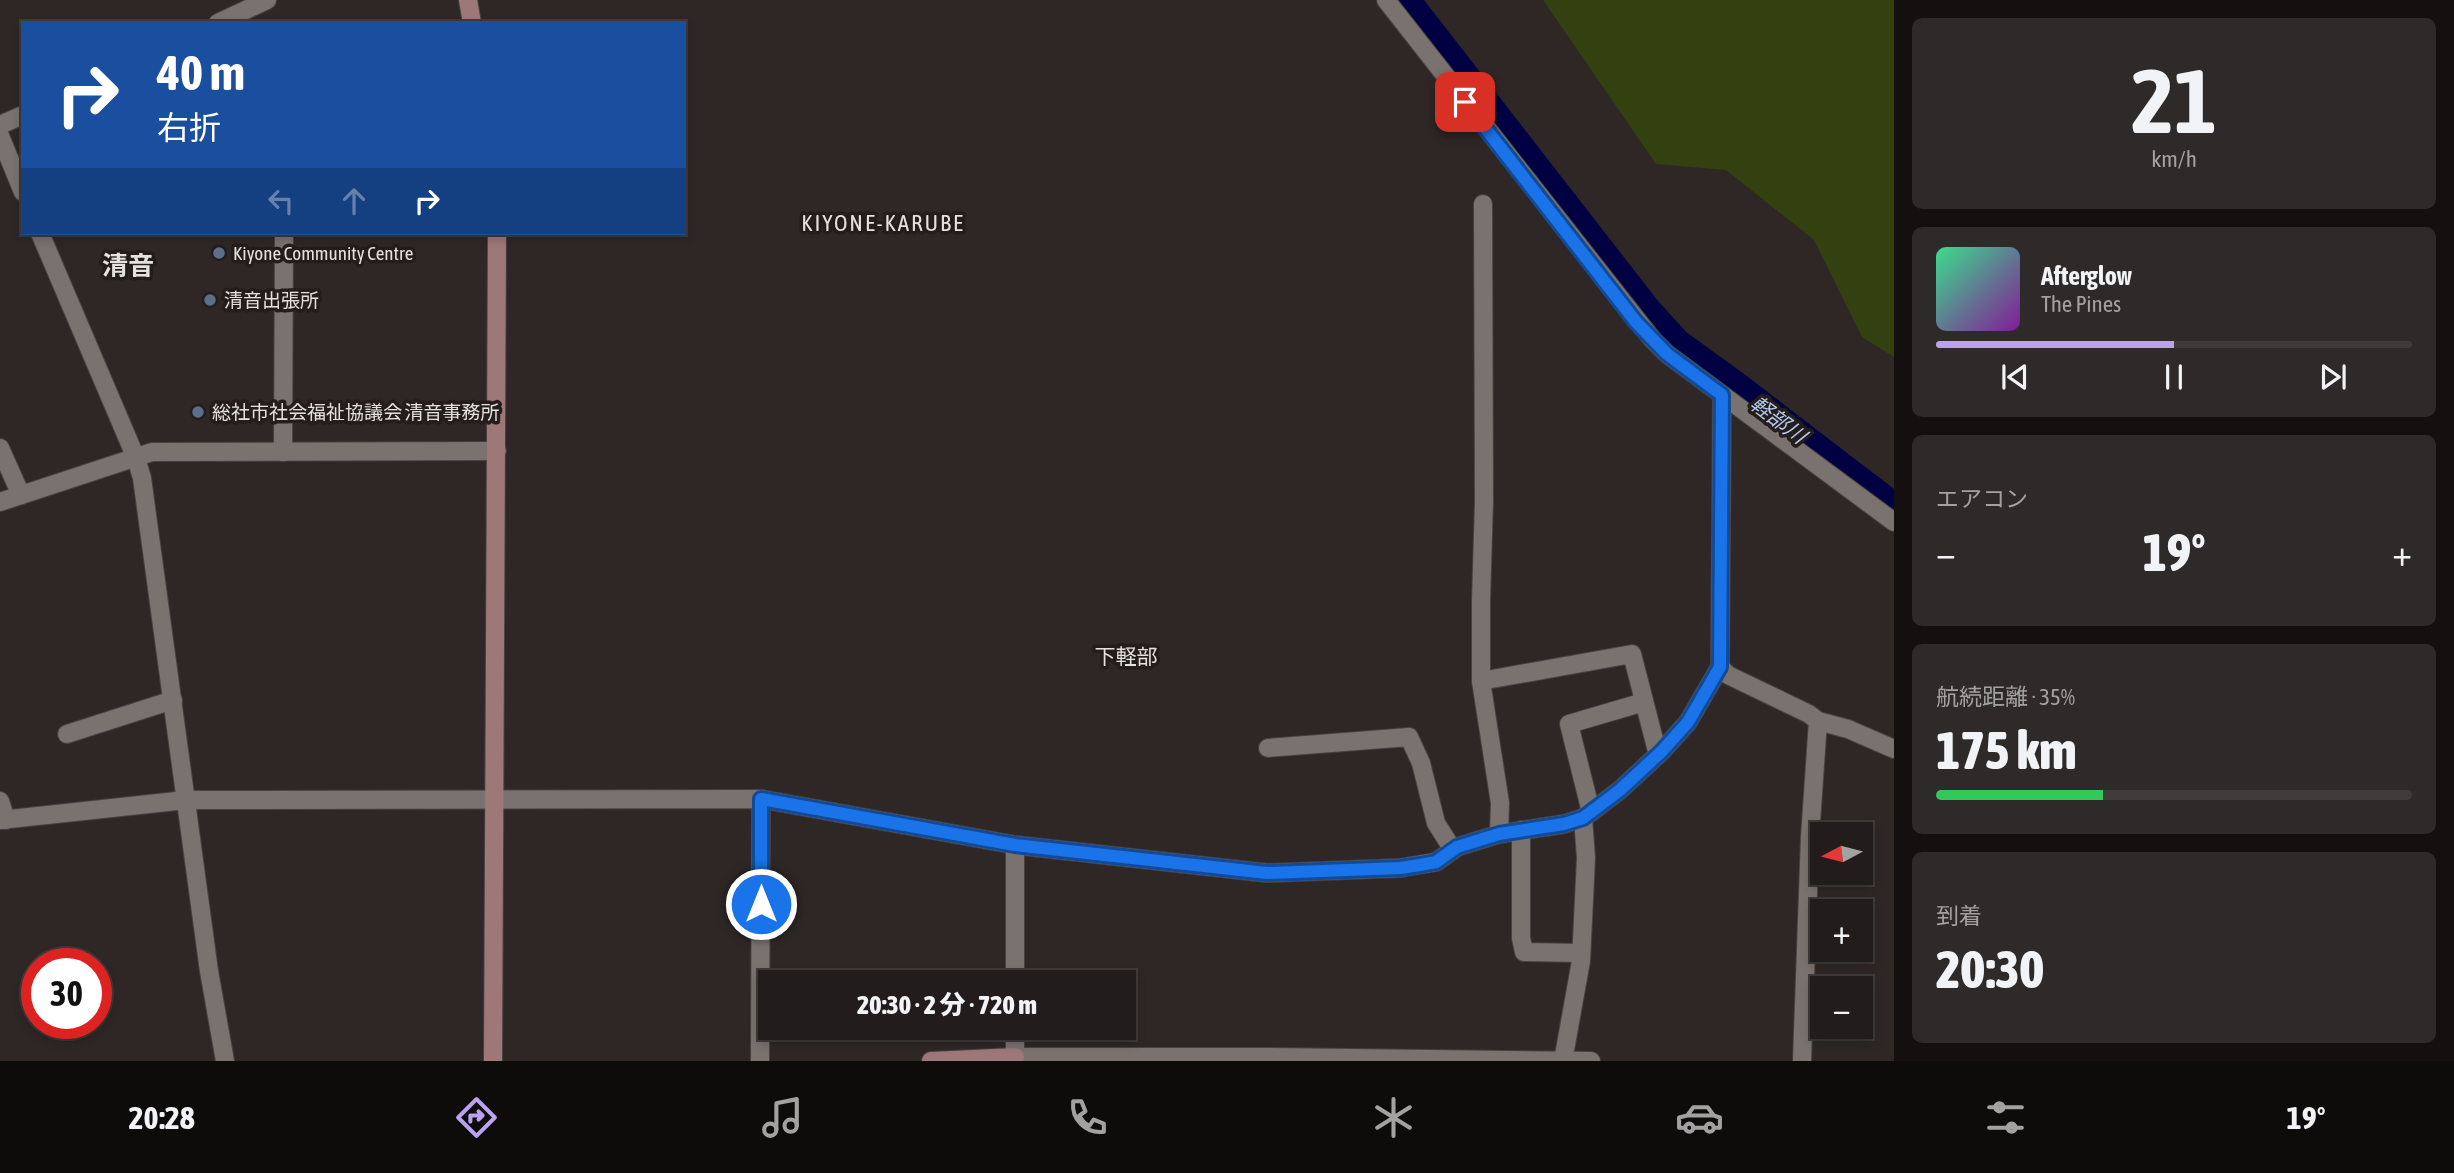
<!DOCTYPE html>
<html lang="ja">
<head>
<meta charset="utf-8">
<style>
	body { margin:0; font-family:"Asap Condensed","Noto Sans JP",sans-serif; background:#2e2a29; color:#f1f3f6; height:100vh; display:flex; flex-direction:column; font-size:26px; white-space:nowrap }
	* { box-sizing:border-box; margin:0 }
	p { font-size:23px; color:#a2a2a3 }
	.icon { flex:none; width:38px; height:38px; fill:none; stroke:currentColor; stroke-width:2; stroke-linecap:round; stroke-linejoin:round }
	.map { position:relative; flex:1; overflow:hidden }
	.sheet { display:flex; flex-direction:column; gap:18px; padding:18px; background:#13100f; width:560px }
	.sheet>* { flex:none }
	.banner { position:absolute; left:21px; top:21px; width:665px; height:214px; border-radius:0px; box-shadow:0 4px 10px #0003,0 0 0 2px #3f3b3b; background:#1a4fa0; color:#fff; overflow:hidden }
	.needle { width:46px; rotate:263deg }
	.buttons { position:absolute; left:1810px; top:822px; display:grid; gap:14px }
	.buttons a { display:grid; place-items:center; width:63px; height:63px; border-radius:0px; background:#221d1c; box-shadow:0 4px 10px #0003,0 0 0 2px #3f3b3b; font-size:35px }
	.speed { position:absolute; left:21px; top:948px; display:flex; gap:14px; font-size:35px; font-weight:700; text-align:center }
	.speed>* { display:grid; place-content:center; width:91px; height:91px; border-radius:50%; background:#221d1c; box-shadow:0 4px 10px #0003,0 0 0 2px #3f3b3b; line-height:1 }
	.speed .limit { border:10px solid #d22; background:#fff; color:#111 }
	.pin { position:absolute; display:grid; place-items:center; width:60px; height:60px; color:#fff; margin:-30px; border-radius:14px; box-shadow:0 4px 10px #0006 }
	.me { position:absolute; width:77px; margin:-38px; rotate:0deg; stroke-linejoin:round; filter:drop-shadow(0 0 5px #0008) }
	.turn { display:flex; align-items:center; gap:24px; height:147px; padding:0 21px; font-size:32px }
	.turn .icon { width:91px; height:91px; stroke-width:2.5 }
	.turn b { display:block; font-size:49px; line-height:60px }
	.lanes { display:flex; align-items:center; height:66px; padding:0 21px; background:#0003; justify-content:center; gap:35px; direction:ltr }
	.lanes .off { opacity:.35 }
	.big { font-size:52px; font-weight:800; line-height:1.1 }
	.sheet .tile { flex:1; display:flex; flex-direction:column; justify-content:center; gap:10px; min-width:0; padding:0 24px; border-radius:10px; background:#2e2a29 }
	.sheet .dial { align-items:center; gap:0 }
	.dial b { font-size:91px; line-height:1 }
	.song { display:flex; align-items:center; gap:21px }
	.cover { width:84px; height:84px; border-radius:10px; background:linear-gradient(135deg,hsl(150 70% 55%),hsl(290 70% 35%)) }
	.played { height:7px; border-radius:4px; background:linear-gradient(90deg,#bca0f2 50%,#3f3b3b 50%) }
	.keys { display:flex; justify-content:space-around; direction:ltr }
	.heat { display:flex; justify-content:space-between; align-items:center; font-size:38px; direction:ltr }
	.charge { height:10px; border-radius:5px; background:linear-gradient(90deg,#34c759 35%,#3f3b3b 0) }
	.trip { position:absolute; left:758px; top:970px; width:378px; height:70px; border-radius:0px; background:#221d1c; box-shadow:0 4px 10px #0003,0 0 0 2px #3f3b3b; font-weight:800; line-height:70px; text-align:center }
	.tab-bar { display:flex; height:112px; justify-content:space-around; align-items:center; background:#0e0c0b; color:#a2a2a3 }
	.tab-bar .icon { width:49px; height:49px }
	.tab-bar .current { color:#bca0f2 }
	.tab-bar b { font-size:32px; color:#f1f3f6 }
	main { display:flex; flex:1; min-height:0 }
	.map>svg:first-child { display:block }
</style>
</head>
<body>
<main>
<div class="map">
<svg width="1894" height="1061" viewBox="0 0 1894 1061">
	<rect width="100%" height="100%" fill="#2e2725"/>
	<polygon fill="#334111" points="1543,0 1894,0 1894,357 1862,337 1814,240 1726,170 1656,164"/>
	<g fill="none" stroke-linecap="round" stroke-linejoin="round">
		<polyline stroke="#000043" stroke-width="30" points="1405,0 1646,310 1677,344 1739,389 1894,508"/>
		<defs>
			<g id="street">
				<polyline points="1386,0 1652,339 1667,354 1894,522"/>
				<polyline points="218,23 267,0"/>
				<polyline points="0,125 23,115"/>
				<polyline points="0,136 23,192"/>
				<polyline points="1483,204 1484,501 1481,601 1481,681 1500,803 1499,834"/>
				<polyline points="40,233 136,458 142,478 209,971 225,1061"/>
				<polyline points="0,448 21,495"/>
				<polyline points="283,452 284,233"/>
				<polyline points="0,502 152,452 497,451"/>
				<polyline points="1720,667 1728,675 1809,714 1818,721 1848,729 1894,749"/>
				<polyline points="1481,681 1632,654 1658,755"/>
				<polyline points="67,734 173,700"/>
				<polyline points="1268,748 1409,737 1421,763 1436,823 1453,850"/>
				<polyline points="0,801 6,820"/>
				<polyline points="1591,812 1569,724 1644,702"/>
				<polyline points="0,820 186,800 761,799 1015,845 1267,873 1400,868 1436,862 1457,847 1499,834 1564,824 1583,818 1620,790 1662,751 1688,722 1720,667 1722,395"/>
				<polyline points="1521,830 1521,938 1524,952 1581,953"/>
				<polyline points="1015,845 1015,982"/>
				<polyline points="1015,1027 1015,1061"/>
				<polyline points="1015,1057 1269,1057 1591,1061"/>
				<polyline points="760,1061 761,799"/>
				<polyline points="1563,1061 1581,961 1586,858 1583,818"/>
				<polyline points="1802,1061 1810,837 1818,721"/>
			</g>
			<g id="secondary">
				<polyline points="468,0 472,23"/>
				<polyline points="493,1061 497,233"/>
				<polyline points="931,1061 1015,1057"/>
			</g>
		</defs>
		<use href="#street" stroke="#484240" stroke-width="20"/>
		<use href="#secondary" stroke="#484240" stroke-width="20"/>
		<use href="#street" stroke="#7a726f" stroke-width="18"/>
		<use href="#secondary" stroke="#9e7779" stroke-width="18"/>
	</g>
	<g fill="none" stroke-linecap="round" stroke-linejoin="round">
		<defs>
			<polyline id="route" points="761,904 761,799 1015,845 1267,873 1400,868 1420,865 1436,862 1457,847 1499,834 1564,824 1583,818 1620,790 1662,751 1688,722 1720,667 1722,395 1667,354 1636,322 1465,102"/>
		</defs>
		<use href="#route" stroke="#114b97" stroke-width="18"/>
		<use href="#route" stroke="#1a73e8" stroke-width="12"/>
	</g>
	<g fill="#5c6f8a" stroke="#241d1b" stroke-width="2.5">
		<circle cx="219" cy="253" r="7"/>
		<circle cx="210" cy="300" r="7"/>
		<circle cx="198" cy="412" r="7"/>
	</g>
	<g text-anchor="middle" stroke-width="7" stroke-linejoin="round" paint-order="stroke">
		<g font-size="19" fill="#e5e1df" stroke="#241d1b" text-anchor="start">
			<text x="233" y="260">Kiyone Community Centre</text>
			<text x="224" y="307">清音出張所</text>
			<text x="212" y="419">総社市社会福祉協議会 清音事務所</text>
		</g>
		<g font-size="21" font-style="italic" fill="#b4caf2" stroke="#241d1b">
			<text transform="translate(1778 420) rotate(37)" y="7">軽部川</text>
		</g>
		<g font-size="21" fill="#e5e1df" stroke="#241d1b">
			<text x="1126" y="664">下軽部</text>
		</g>
		<g font-size="23" letter-spacing="2" fill="#e5e1df" stroke="#241d1b">
			<text x="883" y="231">KIYONE-KARUBE</text>
		</g>
		<g font-size="26" font-weight="bold" fill="#e5e1df" stroke="#241d1b">
			<text x="128" y="275">清音</text>
		</g>
	</g>
</svg>
<div class="buttons">
<a><svg class="needle" viewBox="-14 -14 28 28"><path d="M0-13l5 13h-10z" fill="#e53935"/><path d="M0 13l5-13h-10z" fill="#a2a2a3"/></svg></a>
<a>+</a>
<a>−</a>
</div>
<div class="speed"><div class="limit">30</div></div>
<div class="pin" style="left:1465px;top:102px;background:#d93025"><svg class="icon" aria-label="arrive" viewBox="0 0 24 24"><path d="M6 21V4h12l-3 4 3 4H6"/></svg></div>
<svg class="me" style="left:761px;top:904px" viewBox="-20 -20 40 40"><circle r="17" fill="#1a73e8" stroke="#fff" stroke-width="3"/><path d="M0-11L8 9 0 5-8 9z" fill="#fff"/></svg>
<div class="trip">20:30 · 2 分 · 720 m</div>
<div class="banner">
<div class="turn"><svg class="icon" aria-label="right" viewBox="0 0 24 24"><path d="M7 20v-9h11M14 6l5 5-5 5"/></svg><div><b>40 m</b>右折</div></div>
<div class="lanes"><svg class="icon off" aria-label="left" viewBox="0 0 24 24"><path d="M17 20v-9H6M10 6l-5 5 5 5"/></svg><svg class="icon off" aria-label="ahead" viewBox="0 0 24 24"><path d="M12 20V5M6 11l6-6 6 6"/></svg><svg class="icon" aria-label="right" viewBox="0 0 24 24"><path d="M7 20v-9h11M14 6l5 5-5 5"/></svg></div>
</div>
</div>
<section class="sheet">
<div class="tile dial"><b>21</b><p>km/h</p></div>
<div class="tile">
<div class="song"><i class="cover"></i><div><b>Afterglow</b><p>The Pines</p></div></div>
<div class="played"></div>
<div class="keys"><svg class="icon" aria-label="previous" viewBox="0 0 24 24"><path d="M18 5L8 12l10 7zM5 5v14"/></svg><svg class="icon" aria-label="pause" viewBox="0 0 24 24"><path d="M8 5v14M16 5v14"/></svg><svg class="icon" aria-label="next" viewBox="0 0 24 24"><path d="M6 5l10 7-10 7zM19 5v14"/></svg></div>
</div>
<div class="tile"><p>エアコン</p>
<div class="heat"><a>−</a><b class="big">19°</b><a>+</a></div>
</div>
<div class="tile"><p>航続距離 · 35%</p><b class="big">175 km</b><div class="charge"></div></div>
<div class="tile"><p>到着</p><b class="big">20:30</b></div>
</section>
</main>
<nav class="tab-bar">
<b>20:28</b>
<svg class="icon current" aria-label="directions" viewBox="0 0 24 24"><path d="M12 3l9 9-9 9-9-9zM9 14v-3h6M13 9l2 2-2 2"/></svg>
<svg class="icon" aria-label="music" viewBox="0 0 24 24"><path d="M9 18V5l10-2v13"/><circle cx="6" cy="18" r="3"/><circle cx="16" cy="16" r="3"/></svg>
<svg class="icon" aria-label="phone" viewBox="0 0 24 24"><path d="M5 4h4l2 5-3 2q2 4 5 5l2-3 5 2v4C11 20 4 13 5 4z"/></svg>
<svg class="icon" aria-label="climate" viewBox="0 0 24 24"><path d="M12 3v18M4 7l16 10M4 17L20 7"/></svg>
<svg class="icon" aria-label="car" viewBox="0 0 24 24"><path d="M5 17H2v-5l4-1 3-4h7l3 4 3 1v5h-3M9 17h6M6 11h13"/><circle cx="7" cy="17" r="2"/><circle cx="17" cy="17" r="2"/></svg>
<svg class="icon" aria-label="filters" viewBox="0 0 24 24"><path d="M4 7h16M4 17h16"/><circle cx="9" cy="7" r="2"/><circle cx="15" cy="17" r="2"/></svg>
<b>19°</b>
</nav>
</body>
</html>
